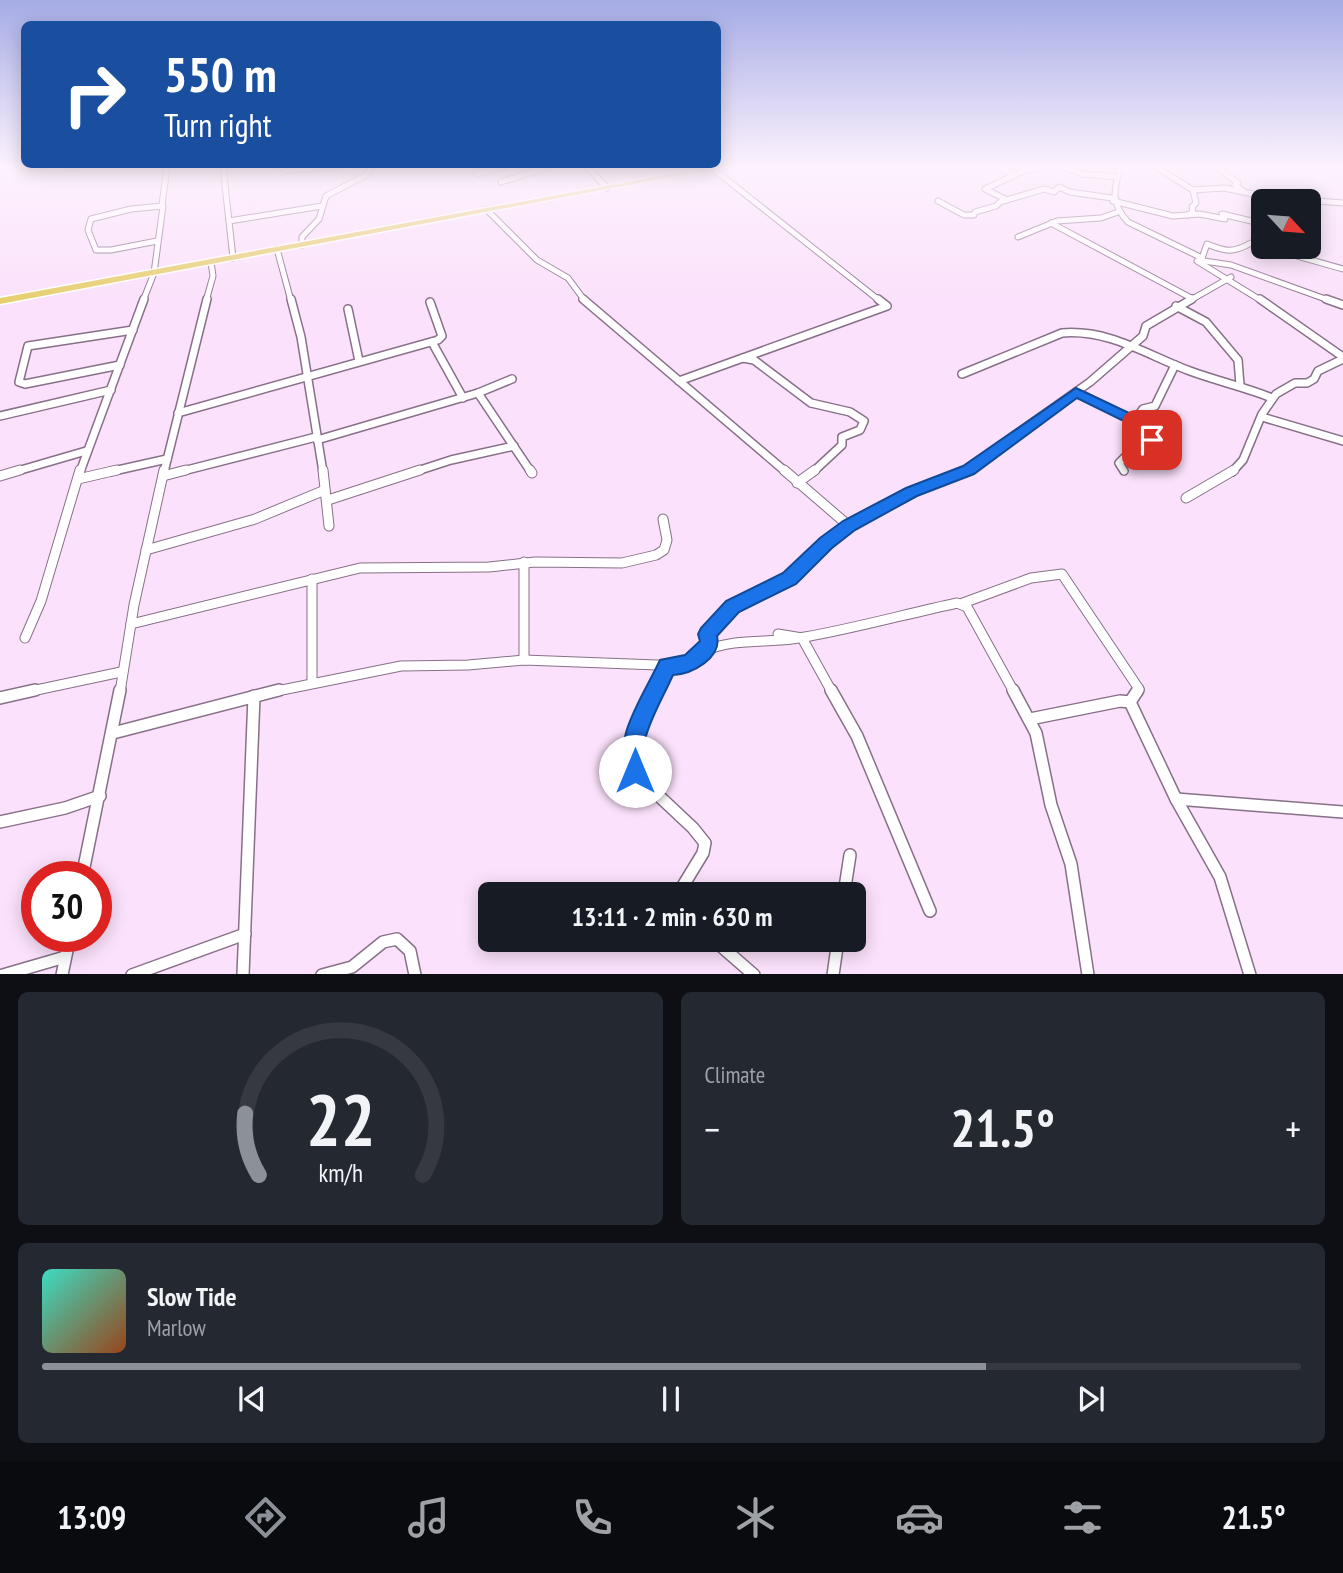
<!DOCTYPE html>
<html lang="en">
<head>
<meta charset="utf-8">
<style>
	body { margin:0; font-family:"PT Sans Narrow",sans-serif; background:#242831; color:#f1f3f6; height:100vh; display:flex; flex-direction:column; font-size:26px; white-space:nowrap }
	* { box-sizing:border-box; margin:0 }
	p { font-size:23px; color:#9ea1a6 }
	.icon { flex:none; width:38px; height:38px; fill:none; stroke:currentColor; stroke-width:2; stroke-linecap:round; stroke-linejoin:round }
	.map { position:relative; height:974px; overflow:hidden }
	.details { display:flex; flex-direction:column; gap:18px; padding:18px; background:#0d0f14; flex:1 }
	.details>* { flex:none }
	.banner { position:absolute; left:21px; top:21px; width:700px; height:147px; border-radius:10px; box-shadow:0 4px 18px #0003; background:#1a4fa0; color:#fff; overflow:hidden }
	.needle { width:46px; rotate:116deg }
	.fabs { position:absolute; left:1251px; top:189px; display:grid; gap:14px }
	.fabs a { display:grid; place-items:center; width:70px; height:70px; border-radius:10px; background:#171b24; box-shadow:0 4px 18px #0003; font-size:35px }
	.speed { position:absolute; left:21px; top:861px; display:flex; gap:14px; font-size:35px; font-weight:700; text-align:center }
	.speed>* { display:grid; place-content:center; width:91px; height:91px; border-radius:50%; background:#171b24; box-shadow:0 4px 18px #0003; line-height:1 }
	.speed .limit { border:10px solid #d22; background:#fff; color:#111 }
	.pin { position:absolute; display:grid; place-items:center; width:60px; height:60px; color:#fff; margin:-30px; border-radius:14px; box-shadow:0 4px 10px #0006 }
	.me { position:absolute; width:77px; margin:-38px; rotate:0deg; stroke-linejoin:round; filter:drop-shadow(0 0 5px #0008) }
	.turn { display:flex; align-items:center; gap:24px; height:147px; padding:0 28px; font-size:32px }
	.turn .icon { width:91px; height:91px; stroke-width:2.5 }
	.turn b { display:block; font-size:49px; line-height:60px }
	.big { font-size:52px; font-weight:700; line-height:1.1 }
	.details .card { flex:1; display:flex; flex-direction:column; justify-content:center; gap:10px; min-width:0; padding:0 24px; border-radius:10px; background:#242831 }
	.details .dial { align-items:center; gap:0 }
	.dial svg { height:182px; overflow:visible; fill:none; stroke:#363941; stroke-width:7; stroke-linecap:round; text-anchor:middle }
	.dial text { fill:#f1f3f6; stroke:none }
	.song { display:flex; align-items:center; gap:21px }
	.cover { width:84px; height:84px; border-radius:10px; background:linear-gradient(135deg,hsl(170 70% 55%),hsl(20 70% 35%)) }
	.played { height:7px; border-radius:4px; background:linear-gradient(90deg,#8c9099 75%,#363941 75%) }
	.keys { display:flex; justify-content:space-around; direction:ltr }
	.heat { display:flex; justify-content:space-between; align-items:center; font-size:38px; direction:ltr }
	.details .tiles { flex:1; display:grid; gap:18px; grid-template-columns:1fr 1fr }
	.card:last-child { grid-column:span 2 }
	.trip { position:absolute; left:478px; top:882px; width:388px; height:70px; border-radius:10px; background:#171b24; box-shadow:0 4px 18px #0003; font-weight:700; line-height:70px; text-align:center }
	.menu { display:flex; height:112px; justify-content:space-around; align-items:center; background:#090b0e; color:#9ea1a6 }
	.menu .icon { width:49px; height:49px }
	.menu .active { color:#8c9099 }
	.menu b { font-size:32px; color:#f1f3f6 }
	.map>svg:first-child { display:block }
</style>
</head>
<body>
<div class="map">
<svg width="1343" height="975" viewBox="0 0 1343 975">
	<rect width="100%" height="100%" fill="#fbe1fb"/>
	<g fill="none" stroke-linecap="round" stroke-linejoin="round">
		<defs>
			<g id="street-far3">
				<polyline points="223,167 233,258"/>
				<polyline points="280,167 287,170 338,167"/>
				<polyline points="587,167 607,188"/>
				<polyline points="998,167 1014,175"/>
				<polyline points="1064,167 1082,174 1117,177"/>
				<path d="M 1121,167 C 1113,189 1111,204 1128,222 L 1202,258 L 1200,259"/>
				<polyline points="1156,167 1193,190 1224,188 1267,197 1343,203"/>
				<polyline points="1217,167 1238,183 1235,185 1243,191"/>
				<polyline points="70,168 74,167"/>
				<polyline points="712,168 880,301"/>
				<polyline points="477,174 501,167"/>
				<polyline points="501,182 548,167"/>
				<polyline points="1007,200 985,189 1023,171 1039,167"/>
				<polyline points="938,201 964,215 974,215 975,212 996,206 1000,202 1044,189 1054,192 1059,187 1070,192 1112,198"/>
				<polyline points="1113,201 1173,216 1200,214 1225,219 1222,214 1264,224"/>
				<polyline points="162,205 167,167"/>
				<polyline points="487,210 537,260 568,278 585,301"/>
				<polyline points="1188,215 1193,212 1192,207 1196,203 1193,190"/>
				<polyline points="229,221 322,206"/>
				<polyline points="1051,223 1191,298"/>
				<polyline points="1018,237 1057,221 1101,218 1118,212"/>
				<polyline points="302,245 302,237 319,219 326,196 366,175 372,167"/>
				<polyline points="277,249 291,301"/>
				<path d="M 1202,258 L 1207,244 C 1226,252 1233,253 1251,243 L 1343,269"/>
				<polyline points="1197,261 1262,301"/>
				<polyline points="1204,261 1231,265 1331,301"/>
				<polyline points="143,301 154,273 163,206 131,209 91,219 88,230 96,250 111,250 157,241"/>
				<polyline points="206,301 213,276 211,262"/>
				<polyline points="1189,301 1231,277"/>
			</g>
			<g id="street-far2">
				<polyline points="291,299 301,337 323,472"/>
				<polyline points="583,299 786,472"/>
				<polyline points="1260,299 1343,357"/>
				<polyline points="1326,299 1343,305"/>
				<polyline points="1176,306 1206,322 1238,360 1240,385"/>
				<polyline points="348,309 359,361"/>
				<polyline points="432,342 463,398"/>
				<polyline points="743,358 754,360 811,403 850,412 864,421 860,430 842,437 842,445 813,472"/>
				<polyline points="120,365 25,384 19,382 28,346 133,330"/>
				<path d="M 962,374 L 1062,333 C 1109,329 1147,355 1190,371 C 1217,381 1245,387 1272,398"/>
				<polyline points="679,381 887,306 878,299"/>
				<polyline points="1076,392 1139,423"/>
				<polyline points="478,393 531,472"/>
				<polyline points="178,413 438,340 442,336 430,302"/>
				<polyline points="0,416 111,390"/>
				<polyline points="1262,417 1343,441"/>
				<polyline points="317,440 478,393 512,379"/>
				<polyline points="1124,471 1119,463 1132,450 1152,440 1139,423 1138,416 1143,409 1155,406 1175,365"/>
				<polyline points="14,472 86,451"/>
				<polyline points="80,472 144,299"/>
				<polyline points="109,472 167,459"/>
				<polyline points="164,472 207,299"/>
				<polyline points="179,472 316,437"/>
				<polyline points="414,472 451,460 514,446"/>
				<polyline points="963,472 1090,382 1143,336 1146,326 1192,299"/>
				<polyline points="1232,472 1243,460 1262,414 1276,394 1295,383 1307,383 1314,379 1318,371 1343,359"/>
			</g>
			<g id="street-far1">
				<polyline points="323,470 329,526"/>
				<polyline points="530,470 532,473"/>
				<polyline points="784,470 849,526"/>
				<polyline points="0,476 20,470"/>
				<polyline points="163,476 186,470"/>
				<polyline points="78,479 117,470"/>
				<polyline points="797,483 815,470"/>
				<polyline points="1186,498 1234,470"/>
				<polyline points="328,500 420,470"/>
				<polyline points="146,550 255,519 325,490"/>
				<polyline points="524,562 524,660"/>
				<polyline points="312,579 312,682"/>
				<polyline points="963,603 1031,578 1062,574 1139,689 1137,692"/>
				<polyline points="131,624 360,568 489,567 535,562 622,563 656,555 664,550 667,540 663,519"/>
				<polyline points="778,634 802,638 832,692"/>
				<polyline points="25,638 41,601 80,470"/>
				<path d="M 704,651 C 737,637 770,644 805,637 C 856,628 906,614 957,603 L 967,607 L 1014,692"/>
				<polyline points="27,692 121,672"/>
				<polyline points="120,692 134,605 164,470"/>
				<polyline points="272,692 401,666 468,665 524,660 684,666 710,644 708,634 733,606 789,578 826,543 849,526 912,492 967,470"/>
				<polyline points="654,692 667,667"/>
			</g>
			<g id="street">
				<polyline points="655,690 636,735 632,763 644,782 693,828 705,843 703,853 678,894"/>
				<polyline points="831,690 857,736 930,911"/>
				<polyline points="1013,690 1036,733 1051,805 1071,864 1088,975"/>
				<polyline points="0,698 35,690"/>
				<polyline points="1130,702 1138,690"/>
				<polyline points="1130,702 1176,799 1220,877 1250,975"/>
				<polyline points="1030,719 1120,701 1130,702"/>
				<polyline points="113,733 279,690"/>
				<polyline points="1176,799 1343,812"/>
				<polyline points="0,822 65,808 100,796"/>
				<polyline points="82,877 120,690"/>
				<polyline points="844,894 850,855"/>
				<polyline points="714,940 754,975"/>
				<polyline points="3,975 65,957"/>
				<polyline points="62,975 70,936"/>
				<polyline points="132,975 245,934"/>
				<polyline points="243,975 254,696"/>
				<polyline points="322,975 352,967 383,942 397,939 410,951 415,975"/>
				<polyline points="833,975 838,940"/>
			</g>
			<polygon id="primary" points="709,167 723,167 0,304 0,298"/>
		</defs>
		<use href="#street-far3" stroke="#877088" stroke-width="7"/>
		<use href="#street-far2" stroke="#877088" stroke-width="10"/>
		<use href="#street-far1" stroke="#877088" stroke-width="11"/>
		<use href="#street" stroke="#877088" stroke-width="14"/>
		<use href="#primary" stroke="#fff" stroke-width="3"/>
		<use href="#street-far3" stroke="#fff" stroke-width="5"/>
		<use href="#street-far2" stroke="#fff" stroke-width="7"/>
		<use href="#street-far1" stroke="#fff" stroke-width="9"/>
		<use href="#street" stroke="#fff" stroke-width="11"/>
		<use href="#primary" fill="#e6ce6c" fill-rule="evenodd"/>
	</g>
	<linearGradient id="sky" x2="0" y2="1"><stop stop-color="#a5ace6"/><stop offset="0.55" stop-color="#fdf2fd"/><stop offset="1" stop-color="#fdf2fd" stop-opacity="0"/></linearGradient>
	<rect width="1343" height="303" fill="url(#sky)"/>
	<path fill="#1a73e8" stroke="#114b97" stroke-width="2" d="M 1076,388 L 1144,420 L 1160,440 L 1157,444 L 1147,444 L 1134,426 L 1077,398 L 974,474 L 917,496 L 855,530 L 832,548 L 796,584 L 739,612 L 717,636 C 722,658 692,674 673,675 C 664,695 652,715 646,736 C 641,750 648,766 642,779 L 635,782 L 627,779 C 610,740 644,695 660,660 L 685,655 L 700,641 L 698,634 L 701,628 L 726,601 L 783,573 L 820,538 L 843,521 L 906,488 L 963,466 Z"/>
</svg>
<div class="fabs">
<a><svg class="needle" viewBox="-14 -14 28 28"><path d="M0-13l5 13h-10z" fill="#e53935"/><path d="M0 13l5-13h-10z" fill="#9ea1a6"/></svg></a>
</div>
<div class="speed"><div class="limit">30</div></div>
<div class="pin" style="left:1152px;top:440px;background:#d93025"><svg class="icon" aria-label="arrive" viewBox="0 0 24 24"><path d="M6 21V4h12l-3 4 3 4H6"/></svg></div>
<svg class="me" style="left:635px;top:771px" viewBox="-20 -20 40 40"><circle r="19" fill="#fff"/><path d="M0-13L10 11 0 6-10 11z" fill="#1a73e8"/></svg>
<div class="trip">13:11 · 2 min · 630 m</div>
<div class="banner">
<div class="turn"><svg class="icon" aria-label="right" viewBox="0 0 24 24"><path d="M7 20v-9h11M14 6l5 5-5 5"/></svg><div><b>550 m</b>Turn right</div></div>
</div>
</div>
<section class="details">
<div class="tiles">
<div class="card dial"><svg viewBox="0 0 100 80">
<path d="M14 69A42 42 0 1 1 86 69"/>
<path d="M14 69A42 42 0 0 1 8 42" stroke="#8c9099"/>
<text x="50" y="56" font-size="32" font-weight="700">22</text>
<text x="50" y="72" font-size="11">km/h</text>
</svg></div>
<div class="card"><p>Climate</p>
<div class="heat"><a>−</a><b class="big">21.5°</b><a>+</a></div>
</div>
<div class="card">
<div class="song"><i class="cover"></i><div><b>Slow Tide</b><p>Marlow</p></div></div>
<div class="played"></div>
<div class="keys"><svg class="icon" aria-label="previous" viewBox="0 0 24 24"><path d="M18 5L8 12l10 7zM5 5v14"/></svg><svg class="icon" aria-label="pause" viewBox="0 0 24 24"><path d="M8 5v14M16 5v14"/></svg><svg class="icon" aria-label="next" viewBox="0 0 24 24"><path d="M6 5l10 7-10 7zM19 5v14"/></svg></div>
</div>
</div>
</section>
<nav class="menu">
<b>13:09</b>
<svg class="icon active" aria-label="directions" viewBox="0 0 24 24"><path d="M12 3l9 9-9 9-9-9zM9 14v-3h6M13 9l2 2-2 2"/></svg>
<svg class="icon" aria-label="music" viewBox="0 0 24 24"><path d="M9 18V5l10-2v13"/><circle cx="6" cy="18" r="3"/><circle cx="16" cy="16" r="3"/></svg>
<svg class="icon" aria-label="phone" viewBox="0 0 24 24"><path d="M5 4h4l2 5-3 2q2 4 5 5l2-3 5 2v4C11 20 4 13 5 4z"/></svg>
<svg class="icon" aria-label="climate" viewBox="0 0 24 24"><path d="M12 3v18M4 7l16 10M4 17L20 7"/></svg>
<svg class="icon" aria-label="car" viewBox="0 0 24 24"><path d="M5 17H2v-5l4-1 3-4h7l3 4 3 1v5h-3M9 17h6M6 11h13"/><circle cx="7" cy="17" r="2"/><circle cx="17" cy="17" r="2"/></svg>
<svg class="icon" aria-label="filters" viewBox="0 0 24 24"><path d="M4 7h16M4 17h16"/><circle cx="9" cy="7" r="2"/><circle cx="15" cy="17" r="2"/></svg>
<b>21.5°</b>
</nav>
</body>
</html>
